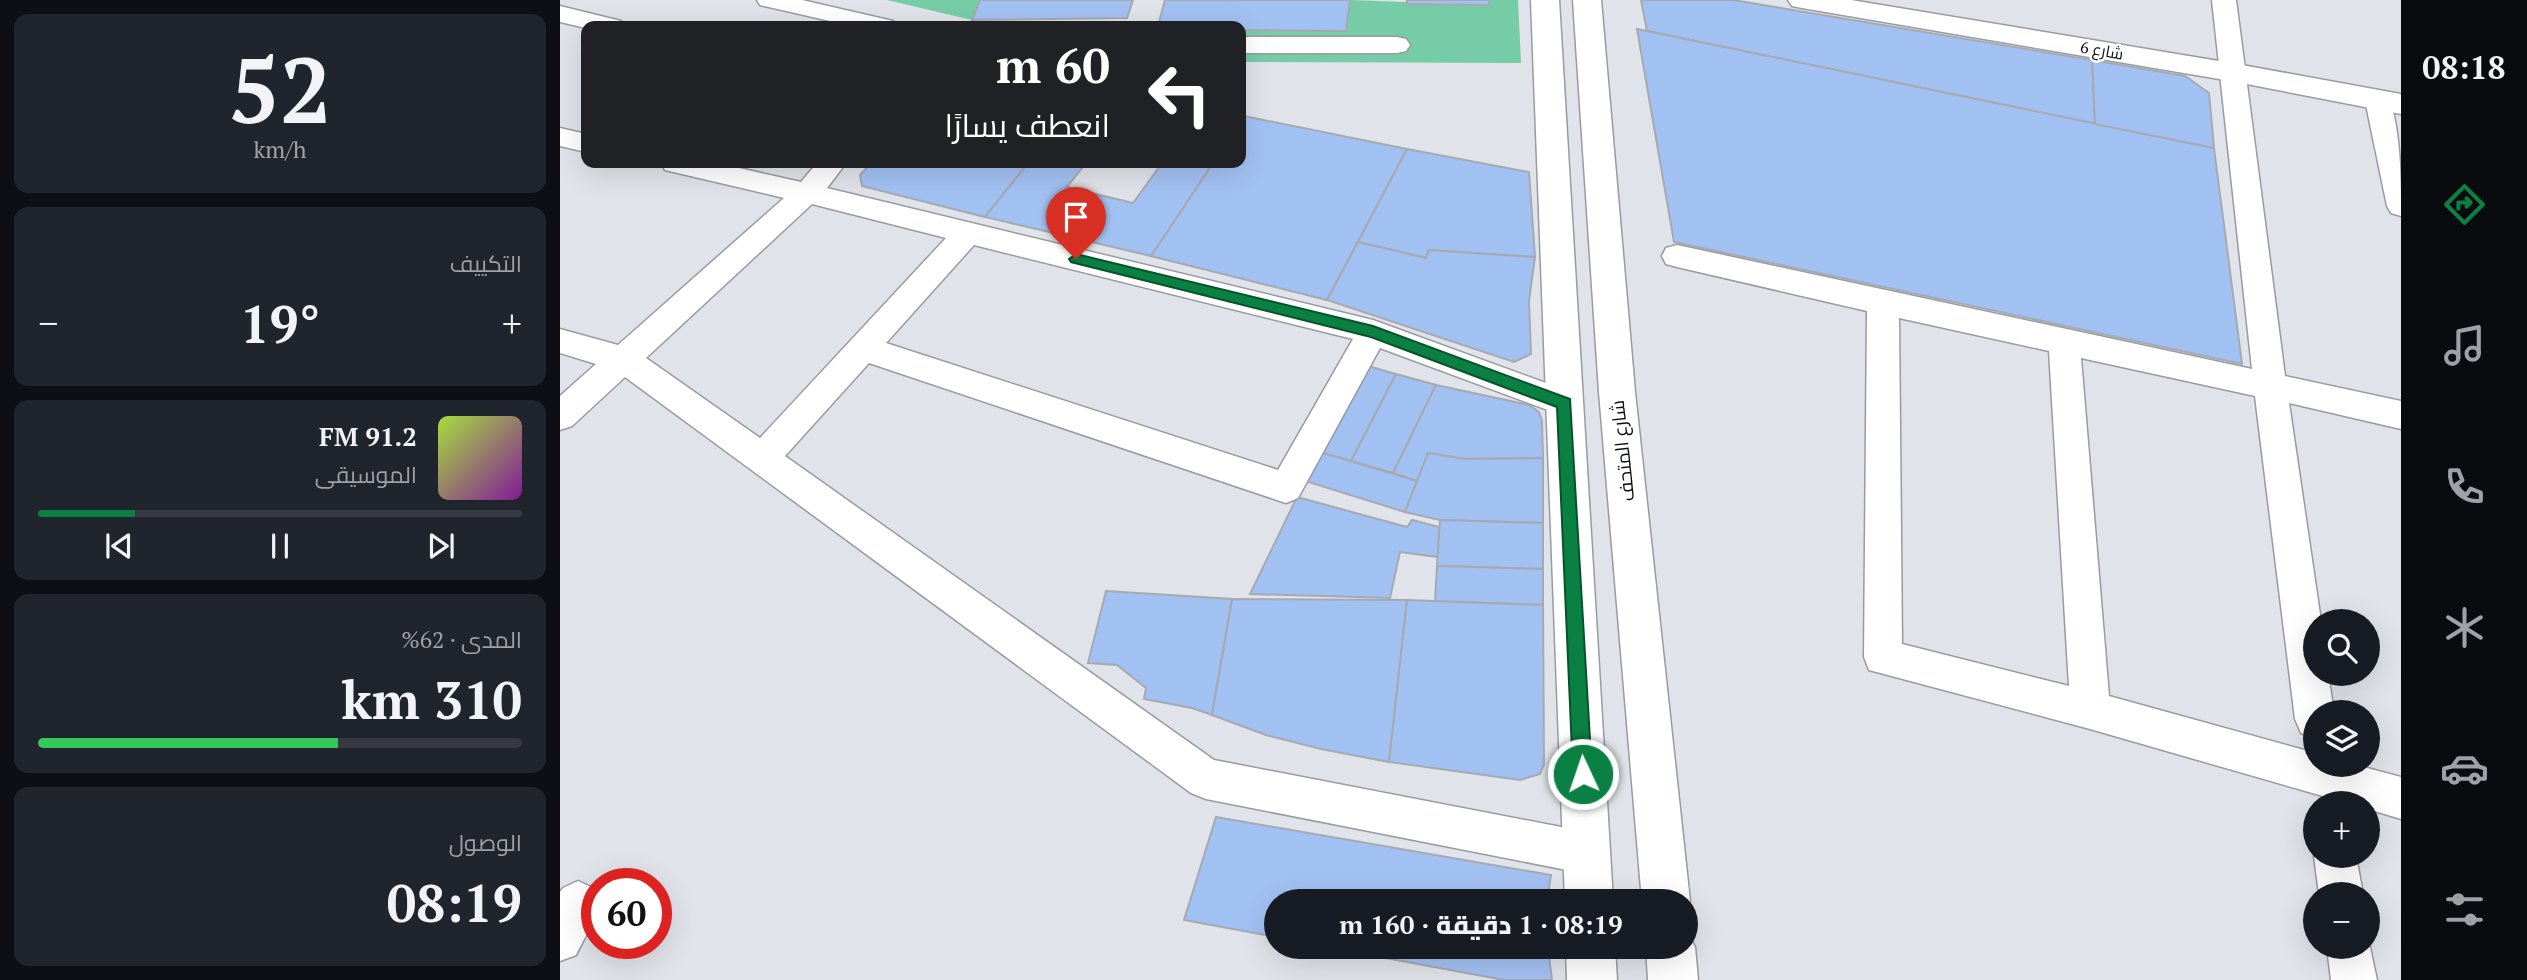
<!DOCTYPE html>
<html lang="ar">
<head>
<meta charset="utf-8">
<style>
	body { margin:0; font-family:"PT Serif",Cairo,serif; background:#20242c; color:#f1f3f6; direction:rtl; height:100vh; display:flex; flex-direction:column; font-size:26px; white-space:nowrap }
	* { box-sizing:border-box; margin:0 }
	p { font-size:23px; color:#9ea1a6 }
	.icon { flex:none; width:38px; height:38px; fill:none; stroke:currentColor; stroke-width:2; stroke-linecap:round; stroke-linejoin:round }
	.map { position:relative; flex:1; overflow:hidden; direction:ltr }
	.side { display:flex; flex-direction:column; gap:14px; padding:14px; background:#0d0f14; width:560px }
	.side>* { flex:none }
	.top-card { position:absolute; left:21px; top:21px; width:665px; height:147px; border-radius:14px; box-shadow:0 7px 28px #0002; direction:rtl; background:#202124; color:#fff; overflow:hidden }
	.buttons { position:absolute; left:1743px; top:609px; display:grid; gap:14px }
	.buttons a { display:grid; place-items:center; width:77px; height:77px; border-radius:50%; background:#171b24; box-shadow:0 7px 28px #0002; font-size:35px }
	.speed { position:absolute; left:21px; top:868px; display:flex; gap:14px; font-size:35px; font-weight:700; text-align:center }
	.speed>* { display:grid; place-content:center; width:91px; height:91px; border-radius:50%; background:#171b24; box-shadow:0 7px 28px #0002; line-height:1 }
	.speed .limit { border:10px solid #d22; background:#fff; color:#111 }
	.pin { position:absolute; display:grid; place-items:center; width:60px; height:60px; color:#fff; margin:-72px -30px; border-radius:50% 50% 50% 0; rotate:-45deg; box-shadow:0 0 7px #0007 }
	.pin .icon { rotate:45deg }
	.me { position:absolute; width:77px; margin:-38px; rotate:357deg; stroke-linejoin:round; filter:drop-shadow(0 0 5px #0008) }
	.turn { display:flex; align-items:center; gap:24px; height:147px; padding:0 21px; font-size:32px }
	.turn .icon { width:91px; height:91px; stroke-width:2.5 }
	.turn b { display:block; font-size:49px; line-height:60px }
	.big { font-size:52px; font-weight:800; line-height:1.1 }
	.side .card { flex:1; display:flex; flex-direction:column; justify-content:center; gap:10px; min-width:0; padding:0 24px; border-radius:14px; background:#20242c }
	.side .dial { align-items:center; gap:0 }
	.dial b { font-size:91px; line-height:1 }
	.song { display:flex; align-items:center; gap:21px }
	.cover { width:84px; height:84px; border-radius:10px; background:linear-gradient(135deg,hsl(80 70% 55%),hsl(290 70% 35%)) }
	.played { height:7px; border-radius:4px; background:linear-gradient(90deg,#0b8043 20%,#363941 20%) }
	.keys { display:flex; justify-content:space-around; direction:ltr }
	.heat { display:flex; justify-content:space-between; align-items:center; font-size:38px; direction:ltr }
	.charge { height:10px; border-radius:5px; background:linear-gradient(90deg,#34c759 62%,#363941 0) }
	.trip { position:absolute; left:704px; top:889px; width:434px; height:70px; border-radius:35px; background:#171b24; box-shadow:0 7px 28px #0002; font-weight:800; line-height:70px; text-align:center; direction:rtl }
	main { display:flex; flex:1; min-height:0 }
	.tab-bar { display:flex; flex-direction:column; width:126px; justify-content:space-around; align-items:center; background:#090b0e; color:#9ea1a6 }
	.tab-bar .icon { width:49px; height:49px }
	.tab-bar .current { color:#0b8043 }
	.tab-bar b { font-size:32px; color:#f1f3f6 }
	.map>svg:first-child { display:block }
</style>
</head>
<body>
<main>
<nav class="tab-bar">
<b>08:18</b>
<svg class="icon current" aria-label="directions" viewBox="0 0 24 24"><path d="M12 3l9 9-9 9-9-9zM9 14v-3h6M13 9l2 2-2 2"/></svg>
<svg class="icon" aria-label="music" viewBox="0 0 24 24"><path d="M9 18V5l10-2v13"/><circle cx="6" cy="18" r="3"/><circle cx="16" cy="16" r="3"/></svg>
<svg class="icon" aria-label="phone" viewBox="0 0 24 24"><path d="M5 4h4l2 5-3 2q2 4 5 5l2-3 5 2v4C11 20 4 13 5 4z"/></svg>
<svg class="icon" aria-label="climate" viewBox="0 0 24 24"><path d="M12 3v18M4 7l16 10M4 17L20 7"/></svg>
<svg class="icon" aria-label="car" viewBox="0 0 24 24"><path d="M5 17H2v-5l4-1 3-4h7l3 4 3 1v5h-3M9 17h6M6 11h13"/><circle cx="7" cy="17" r="2"/><circle cx="17" cy="17" r="2"/></svg>
<svg class="icon" aria-label="filters" viewBox="0 0 24 24"><path d="M4 7h16M4 17h16"/><circle cx="9" cy="7" r="2"/><circle cx="15" cy="17" r="2"/></svg>
</nav>
<div class="map">
<svg width="1841" height="980" viewBox="0 0 1841 980">
	<rect width="100%" height="100%" fill="#e0e3e9"/>
	<g fill="#77cca8">
		<polygon points="327,0 420,0 412,20"/>
		<polygon points="790,0 929,5 929,0 958,0 961,63 681,62 681,30 786,31"/>
	</g>
	<g fill="#a2c1f3" stroke="#a6a9af" stroke-width="2">
		<polygon points="420,0 573,0 567,18 412,20"/>
		<polygon points="605,0 790,0 786,31 681,30 681,26 598,26"/>
		<polygon points="847,0 929,0 929,5 847,4"/>
		<polygon points="1081,0 1173,0 1532,60 1535,124 1087,31"/>
		<polygon points="1077,29 1654,148 1682,364 1114,242"/>
		<polygon points="1532,60 1625,76 1649,93 1654,148 1535,124"/>
		<polygon points="684,116 847,149 767,300 591,256 653,163 681,163 681,120"/>
		<polygon points="847,149 969,172 975,257 869,250 866,258 798,242"/>
		<polygon points="311,163 468,163 425,217 302,186 300,175"/>
		<polygon points="468,163 526,163 507,187 573,203 602,163 653,163 591,256 425,217"/>
		<polygon points="798,242 866,258 869,250 975,257 969,301 971,354 954,362 767,300"/>
		<polygon points="805,365 836,374 791,461 760,452"/>
		<polygon points="836,374 876,385 833,473 791,461"/>
		<polygon points="876,385 969,405 979,412 982,421 983,458 905,459 868,453 857,481 833,473"/>
		<polygon points="760,452 857,481 845,512 745,481"/>
		<polygon points="868,453 905,459 983,458 983,523 880,520 845,512"/>
		<polygon points="737,497 847,527 852,520 879,527 878,557 840,552 830,598 690,594"/>
		<polygon points="880,520 983,523 983,569 877,566"/>
		<polygon points="877,566 983,569 983,605 875,602"/>
		<polygon points="546,591 672,599 652,715 632,708 584,699 586,688 557,665 528,663"/>
		<polygon points="672,599 847,600 829,762 761,749 706,735 652,715"/>
		<polygon points="847,600 983,605 984,764 980,774 960,780 829,762"/>
		<polygon points="656,817 991,875 987,901 716,901 716,937 624,920"/>
		<polygon points="766,947 988,947 992,980 944,980"/>
	</g>
	<g fill="none" stroke-linecap="round" stroke-linejoin="round">
		<defs>
			<g id="minor">
				<polygon points="197,0 242,0 333,21 337,26 292,26 200,5"/>
				<path d="M 1652,0 L 1676,0 L 1725,376 L 1841,401 L 1841,429 L 1729,403 L 1761,621 L 1755,621 L 1755,674 L 1768,674 L 1774,712 L 1755,712 L 1755,738 L 1741,733 L 1735,719 L 1695,396 L 1521,358 L 1549,696 L 1755,753 L 1755,765 L 1796,765 L 1841,777 L 1841,819 L 1808,809 L 1808,803 L 1787,803 L 1530,729 L 1309,670 L 1304,657 L 1307,311 L 1117,267 L 1106,264 L 1102,256 L 1106,248 L 1117,245 L 1692,369 ZM 1339,318 L 1489,351 L 1509,686 L 1342,644 Z"/>
				<polygon points="0,6 61,21 65,26 26,28 0,22"/>
				<polygon points="681,37 837,37 846,39 850,45 846,51 837,53 681,53"/>
				<path d="M 1818,91 L 1827,94 C 1841,125 1841,181 1841,216 L 1831,213 L 1827,206 L 1805,100 L 1809,94 Z"/>
				<polygon points="0,128 26,134 26,152 0,146"/>
				<path d="M 101,163 L 157,163 L 241,182 L 257,163 L 286,163 L 267,188 L 813,320 L 1016,394 L 1021,403 L 1016,412 L 1004,416 L 820,348 L 738,498 L 726,503 L 309,363 L 225,456 L 654,760 L 1027,832 L 1042,838 L 1048,853 L 1042,868 L 1027,874 L 646,799 L 631,793 L 65,377 L 12,426 L 0,430 L 0,396 L 36,364 L 0,353 L 0,329 L 58,345 L 224,198 L 105,170 ZM 252,204 L 386,238 L 200,438 L 86,358 ZM 414,245 L 793,339 L 718,470 L 326,343 Z"/>
				<polygon points="1755,852 1755,856 1796,856 1803,894 1759,894 1754,856"/>
				<path d="M 18,881 L 33,888 C 43,911 26,934 16,955 L 0,961 L 0,892 L 3,888 Z"/>
				<polygon points="1808,938 1817,980 1771,980 1767,947 1808,947"/>
			</g>
			<polygon id="tertiary" points="1228,0 1291,0 1671,63 1841,94 1841,114 1671,81 1242,8 1232,6"/>
			<g id="primary">
				<polygon points="971,0 999,0 1053,901 1005,901"/>
				<polygon points="1013,0 1041,0 1075,392 1130,901 1125,913 1125,901 1082,901 1039,392"/>
				<polygon points="1125,929 1135,947 1138,980 1088,980 1086,947 1125,947"/>
				<polygon points="1006,947 1055,947 1057,980 1007,980"/>
			</g>
		</defs>
		<use href="#minor" stroke="#989ba1" stroke-width="3"/>
		<use href="#tertiary" stroke="#989ba1" stroke-width="3"/>
		<use href="#primary" stroke="#989ba1" stroke-width="3"/>
		<use href="#minor" fill="#fff" fill-rule="evenodd"/>
		<use href="#tertiary" fill="#fff" fill-rule="evenodd"/>
		<use href="#primary" fill="#fff" fill-rule="evenodd"/>
	</g>
	<polygon fill="#0b8043" stroke="#07532c" stroke-width="2" points="516,254 813,326 1010,399 1032,774 1029,781 1023,783 1016,781 1013,774 997,407 811,337 511,262 509,259"/>
	<g text-anchor="middle" stroke-width="5" stroke-linejoin="round" paint-order="stroke">
		<g font-size="16" fill="#0c0d0f" stroke="#fff">
			<text transform="translate(1542 50) rotate(10)" y="6">شارع 6</text>
		</g>
		<g font-size="19" fill="#0c0d0f" stroke="#fff">
			<text transform="translate(1062 451) rotate(-96)" y="7">شارع المتحف</text>
		</g>
	</g>
</svg>
<div class="buttons">
<a><svg class="icon" aria-label="search" viewBox="0 0 24 24"><circle cx="10" cy="10" r="6"/><path d="M15 15l6 6"/></svg></a>
<a><svg class="icon" aria-label="layers" viewBox="0 0 24 24"><path d="M12 4l9 5-9 5-9-5zM3 14l9 5 9-5"/></svg></a>
<a>+</a>
<a>−</a>
</div>
<div class="speed"><div class="limit">60</div></div>
<div class="pin" style="left:516px;top:259px;background:#d93025"><svg class="icon" aria-label="arrive" viewBox="0 0 24 24"><path d="M6 21V4h12l-3 4 3 4H6"/></svg></div>
<svg class="me" style="left:1023px;top:774px" viewBox="-20 -20 40 40"><circle r="17" fill="#0b8043" stroke="#fff" stroke-width="3"/><path d="M0-11L8 9 0 5-8 9z" fill="#fff"/></svg>
<div class="trip">08:19 · 1 دقيقة · 160 m</div>
<div class="top-card">
<div class="turn"><svg class="icon" aria-label="left" viewBox="0 0 24 24"><path d="M17 20v-9H6M10 6l-5 5 5 5"/></svg><div><b>60 m</b>انعطف يسارًا</div></div>
</div>
</div>
<section class="side">
<div class="card dial"><b>52</b><p>km/h</p></div>
<div class="card"><p>التكييف</p>
<div class="heat"><a>−</a><b class="big">19°</b><a>+</a></div>
</div>
<div class="card">
<div class="song"><i class="cover"></i><div><b>91.2 FM</b><p>الموسيقى</p></div></div>
<div class="played"></div>
<div class="keys"><svg class="icon" aria-label="previous" viewBox="0 0 24 24"><path d="M18 5L8 12l10 7zM5 5v14"/></svg><svg class="icon" aria-label="pause" viewBox="0 0 24 24"><path d="M8 5v14M16 5v14"/></svg><svg class="icon" aria-label="next" viewBox="0 0 24 24"><path d="M6 5l10 7-10 7zM19 5v14"/></svg></div>
</div>
<div class="card"><p>المدى · 62%</p><b class="big">310 km</b><div class="charge"></div></div>
<div class="card"><p>الوصول</p><b class="big">08:19</b></div>
</section>
</main>
</body>
</html>
